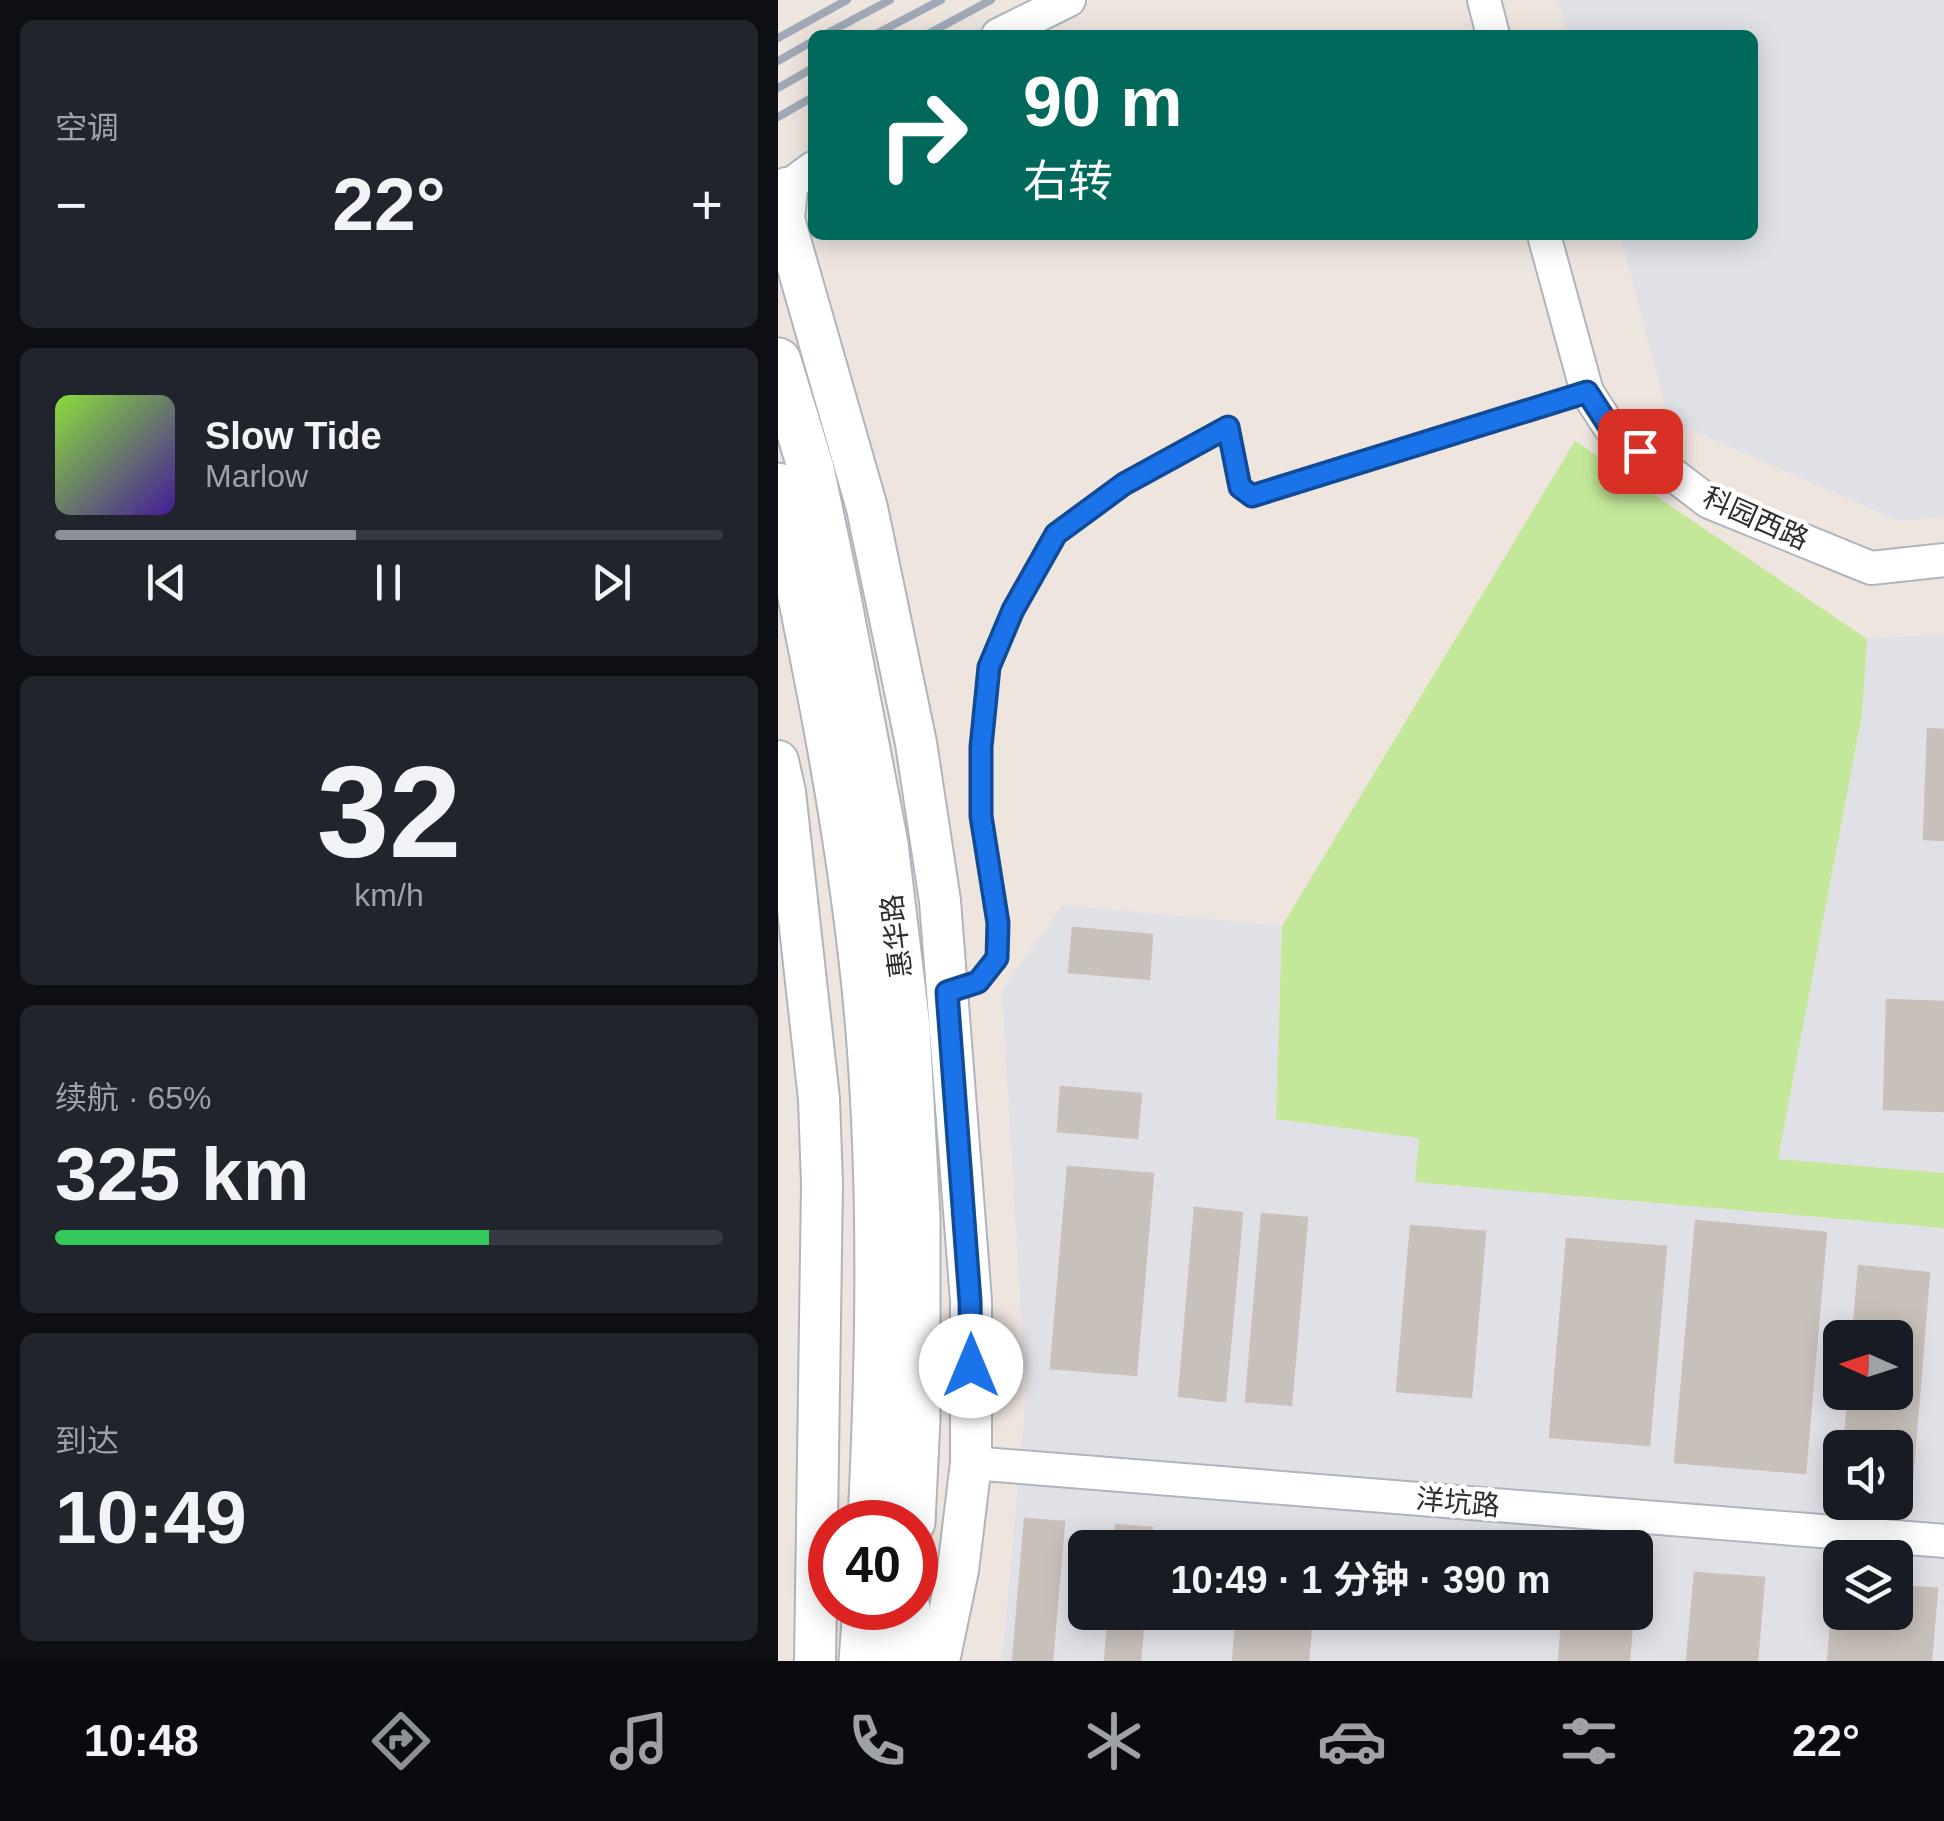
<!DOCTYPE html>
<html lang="zh">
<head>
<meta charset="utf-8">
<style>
	body { margin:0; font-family:Arial,"Noto Sans SC",sans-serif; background:#20242c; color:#f1f3f6; height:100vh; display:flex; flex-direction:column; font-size:38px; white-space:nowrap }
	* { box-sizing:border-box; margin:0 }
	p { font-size:32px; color:#9ea1a6 }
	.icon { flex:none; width:55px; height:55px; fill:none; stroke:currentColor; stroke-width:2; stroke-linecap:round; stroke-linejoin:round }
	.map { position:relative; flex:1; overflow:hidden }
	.panel { display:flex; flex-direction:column; gap:20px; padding:20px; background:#0d0f14; width:778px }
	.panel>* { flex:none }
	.top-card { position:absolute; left:30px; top:30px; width:950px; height:210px; border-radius:15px; box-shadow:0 5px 25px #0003; background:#00695c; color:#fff; overflow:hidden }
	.needle { width:65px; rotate:273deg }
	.fabs { position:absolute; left:1045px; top:1320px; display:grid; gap:20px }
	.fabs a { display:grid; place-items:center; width:90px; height:90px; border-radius:15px; background:#171b24; box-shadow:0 5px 25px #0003; font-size:50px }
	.speed { position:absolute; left:30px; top:1500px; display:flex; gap:20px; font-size:50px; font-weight:700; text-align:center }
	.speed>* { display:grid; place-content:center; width:130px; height:130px; border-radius:50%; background:#171b24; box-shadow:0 5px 25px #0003; line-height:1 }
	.speed .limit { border:15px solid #d22; background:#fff; color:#111 }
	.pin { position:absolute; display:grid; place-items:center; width:85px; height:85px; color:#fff; margin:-42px; border-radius:20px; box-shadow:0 5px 15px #0006 }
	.me { position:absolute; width:110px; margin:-55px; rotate:0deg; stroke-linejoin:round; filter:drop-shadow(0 0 8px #0008) }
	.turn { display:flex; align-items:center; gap:35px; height:210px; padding:0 50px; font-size:45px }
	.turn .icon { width:130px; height:130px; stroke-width:2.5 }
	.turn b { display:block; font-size:70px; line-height:85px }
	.big { font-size:75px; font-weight:700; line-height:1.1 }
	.panel .card { flex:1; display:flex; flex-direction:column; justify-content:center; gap:15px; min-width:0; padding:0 35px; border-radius:15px; background:#20242c }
	.panel .dial { align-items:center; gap:0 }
	.dial b { font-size:130px; line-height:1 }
	.song { display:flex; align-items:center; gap:30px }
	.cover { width:120px; height:120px; border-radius:15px; background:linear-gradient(135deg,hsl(90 70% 55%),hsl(260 70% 35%)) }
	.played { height:10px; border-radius:5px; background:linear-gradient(90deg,#8c9099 45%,#363941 45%) }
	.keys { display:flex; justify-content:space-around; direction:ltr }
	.heat { display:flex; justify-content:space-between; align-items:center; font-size:55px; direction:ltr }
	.charge { height:15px; border-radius:8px; background:linear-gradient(90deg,#34c759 65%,#363941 0) }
	.trip { position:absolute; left:290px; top:1530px; width:585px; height:100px; border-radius:15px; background:#171b24; box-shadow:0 5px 25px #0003; font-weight:700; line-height:100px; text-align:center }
	.dock { display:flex; height:160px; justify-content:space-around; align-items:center; background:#090b0e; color:#9ea1a6 }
	.dock .icon { width:70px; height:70px }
	.dock .selected { color:#8c9099 }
	.dock b { font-size:45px; color:#f1f3f6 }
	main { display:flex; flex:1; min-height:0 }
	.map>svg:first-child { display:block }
</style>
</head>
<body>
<main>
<section class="panel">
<div class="card"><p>空调</p>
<div class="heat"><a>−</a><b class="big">22°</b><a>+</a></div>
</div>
<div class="card">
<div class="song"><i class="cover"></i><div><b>Slow Tide</b><p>Marlow</p></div></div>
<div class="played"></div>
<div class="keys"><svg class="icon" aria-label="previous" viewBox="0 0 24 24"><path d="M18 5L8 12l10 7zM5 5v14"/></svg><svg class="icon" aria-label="pause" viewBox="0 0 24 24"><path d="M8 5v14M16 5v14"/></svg><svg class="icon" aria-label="next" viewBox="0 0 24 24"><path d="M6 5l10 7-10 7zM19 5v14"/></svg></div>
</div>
<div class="card dial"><b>32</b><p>km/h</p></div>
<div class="card"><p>续航 · 65%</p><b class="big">325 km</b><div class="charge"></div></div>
<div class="card"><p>到达</p><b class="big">10:49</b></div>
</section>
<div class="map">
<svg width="1167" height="1661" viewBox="0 0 1167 1661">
	<rect width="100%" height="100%" fill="#efe5df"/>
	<g fill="#e0e0e7" fill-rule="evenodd">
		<polygon points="780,0 1166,0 1166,517 1121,521 891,420 842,235 975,235 975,35 790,35"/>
		<polygon points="1166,634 1166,1173 1000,1159 1084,714 1089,639"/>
		<path d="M 285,905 L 504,926 L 498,1119 L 641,1138 L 638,1182 L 1166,1228 L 1166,1661 L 224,1661 L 248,1399 L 224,990 ZM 1062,1338 L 1118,1338 L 1118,1392 L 1062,1392 ZM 1062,1448 L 1118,1448 L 1118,1502 L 1062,1502 ZM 308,1548 L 858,1548 L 858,1612 L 308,1612 ZM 1062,1558 L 1118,1558 L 1118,1612 L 1062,1612 Z"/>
	</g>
	<polygon fill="#c3e899" points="797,441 1089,639 1084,714 1000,1159 1166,1173 1166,1228 637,1182 641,1138 498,1119 504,926"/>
	<g fill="#c8c0ba" stroke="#cbc1b8" stroke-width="2.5">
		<polygon points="1150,729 1167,730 1167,840 1146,839"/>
		<polygon points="295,928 374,935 371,979 291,972"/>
		<polygon points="1109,1000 1167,1002 1167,1111 1106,1109"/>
		<polygon points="283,1087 363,1094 359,1138 280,1131"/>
		<polygon points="290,1167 375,1174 358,1375 273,1368"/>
		<polygon points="417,1208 464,1213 447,1401 401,1396"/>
		<polygon points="484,1214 529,1218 513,1405 468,1401"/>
		<polygon points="918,1221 1048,1233 1027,1473 897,1462"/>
		<polygon points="633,1226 707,1232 693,1397 619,1391"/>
		<polygon points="789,1239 888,1247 871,1445 772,1437"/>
		<polygon points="1081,1266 1151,1273 1134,1480 1118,1478 1118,1448 1066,1448 1071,1392 1118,1392 1118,1338 1075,1338"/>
		<polygon points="247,1519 286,1522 274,1661 235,1661"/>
		<polygon points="338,1525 374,1528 372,1548 336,1548"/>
		<polygon points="466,1535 540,1542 540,1548 465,1548"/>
		<polygon points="917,1573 986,1578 979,1661 909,1661"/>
		<polygon points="1057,1581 1062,1581 1062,1612 1118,1612 1118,1586 1159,1589 1153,1661 1050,1661"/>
		<polygon points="331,1612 366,1612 362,1661 327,1661"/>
		<polygon points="459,1612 534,1612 530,1661 455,1661"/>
		<polygon points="785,1612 855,1612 851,1661 781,1661"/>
	</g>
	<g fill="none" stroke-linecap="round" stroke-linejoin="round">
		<defs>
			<polyline id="service" points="173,990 200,981 219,959 220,923 203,815 203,747 211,667 235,610 278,534 347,484 451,427 462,487 475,496 809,392"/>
			<g id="minor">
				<polyline points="706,0 715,35"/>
				<polyline points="220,35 291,0"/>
				<polyline points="0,194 35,168"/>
				<polyline points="766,235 809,392 831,426 931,502 1093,568 1167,560"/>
				<polyline points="193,1463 1167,1541"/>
			</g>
			<g id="tertiary">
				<polyline points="9,188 6,219 89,508 138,743 162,901 193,1301 193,1463 180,1570 161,1661"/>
				<polyline points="0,761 7,792 41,1099 44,1184 37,1661"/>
			</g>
			<g id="secondary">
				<polyline points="0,361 33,469 59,593 107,844 129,1027 139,1218 139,1419 134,1522"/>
				<path d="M 0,486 C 38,665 76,848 91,1031 C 104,1194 101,1359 93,1522"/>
				<polyline points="84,1661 88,1608"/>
				<polyline points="124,1661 129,1608"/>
			</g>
		</defs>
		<use href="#service" stroke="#afb5bd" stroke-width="19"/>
		<use href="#minor" stroke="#afb5bd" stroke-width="36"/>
		<use href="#tertiary" stroke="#afb5bd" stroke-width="44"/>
		<use href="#secondary" stroke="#afb5bd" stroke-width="49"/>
		<use href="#service" stroke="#fff" stroke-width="15"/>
		<use href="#minor" stroke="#fff" stroke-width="32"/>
		<use href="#tertiary" stroke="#fff" stroke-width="40"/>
		<use href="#secondary" stroke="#fff" stroke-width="45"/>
		<g stroke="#a1a9b8" stroke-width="8">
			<polyline points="46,35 112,0"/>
			<polyline points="96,35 163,0"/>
			<polyline points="148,35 213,0"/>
			<polyline points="0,38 69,0"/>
			<polyline points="0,61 35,41"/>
			<polyline points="0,88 35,68"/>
			<polyline points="0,117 35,97"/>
		</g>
	</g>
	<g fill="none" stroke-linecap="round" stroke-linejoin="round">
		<defs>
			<polyline id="route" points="193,1366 192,1301 169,992 200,982 219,958 220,923 203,816 203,747 211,667 235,610 278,534 346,484 450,427 462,487 474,496 809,392 831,426 862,451"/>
		</defs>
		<use href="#route" stroke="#114b97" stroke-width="25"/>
		<use href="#route" stroke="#1a73e8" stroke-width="18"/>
	</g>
	<g text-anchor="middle" stroke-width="9" stroke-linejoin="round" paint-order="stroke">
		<g font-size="28" fill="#2d2d2d" stroke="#fff">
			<text transform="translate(978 518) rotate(24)" y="10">科园西路</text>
			<text transform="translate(118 936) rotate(-97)" y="10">惠华路</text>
			<text transform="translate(680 1502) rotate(5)" y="10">洋坑路</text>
		</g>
	</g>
</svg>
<div class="fabs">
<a><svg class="needle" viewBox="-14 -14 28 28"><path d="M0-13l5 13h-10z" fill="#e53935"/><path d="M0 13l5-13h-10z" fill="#9ea1a6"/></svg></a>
<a><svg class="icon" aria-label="sound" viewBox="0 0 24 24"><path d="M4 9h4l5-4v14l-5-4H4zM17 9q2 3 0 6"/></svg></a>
<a><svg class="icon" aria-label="layers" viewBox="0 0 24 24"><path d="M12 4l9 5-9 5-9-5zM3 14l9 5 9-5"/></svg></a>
</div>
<div class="speed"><div class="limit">40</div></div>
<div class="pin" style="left:862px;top:451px;background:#d93025"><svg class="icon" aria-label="arrive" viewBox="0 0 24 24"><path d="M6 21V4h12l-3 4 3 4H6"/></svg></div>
<svg class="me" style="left:193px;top:1366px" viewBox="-20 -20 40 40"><circle r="19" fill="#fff"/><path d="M0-13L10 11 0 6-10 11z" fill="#1a73e8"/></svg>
<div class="trip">10:49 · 1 分钟 · 390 m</div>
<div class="top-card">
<div class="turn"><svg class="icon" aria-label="right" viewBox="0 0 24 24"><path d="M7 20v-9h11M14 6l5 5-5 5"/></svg><div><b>90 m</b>右转</div></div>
</div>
</div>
</main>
<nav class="dock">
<b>10:48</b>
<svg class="icon selected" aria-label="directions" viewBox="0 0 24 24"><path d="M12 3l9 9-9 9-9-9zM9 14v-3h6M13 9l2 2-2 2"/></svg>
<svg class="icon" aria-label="music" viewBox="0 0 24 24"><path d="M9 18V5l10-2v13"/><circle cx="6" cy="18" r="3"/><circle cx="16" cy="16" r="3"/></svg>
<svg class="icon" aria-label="phone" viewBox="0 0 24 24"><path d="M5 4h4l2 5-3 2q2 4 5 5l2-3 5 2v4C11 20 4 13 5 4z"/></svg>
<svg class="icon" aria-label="climate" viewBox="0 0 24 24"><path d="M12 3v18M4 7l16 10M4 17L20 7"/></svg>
<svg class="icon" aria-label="car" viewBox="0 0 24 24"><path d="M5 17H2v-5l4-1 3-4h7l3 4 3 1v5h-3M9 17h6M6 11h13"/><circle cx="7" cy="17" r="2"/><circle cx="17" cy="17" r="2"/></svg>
<svg class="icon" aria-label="filters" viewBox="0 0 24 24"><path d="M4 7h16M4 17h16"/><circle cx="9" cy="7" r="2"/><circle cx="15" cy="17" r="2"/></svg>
<b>22°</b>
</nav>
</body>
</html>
